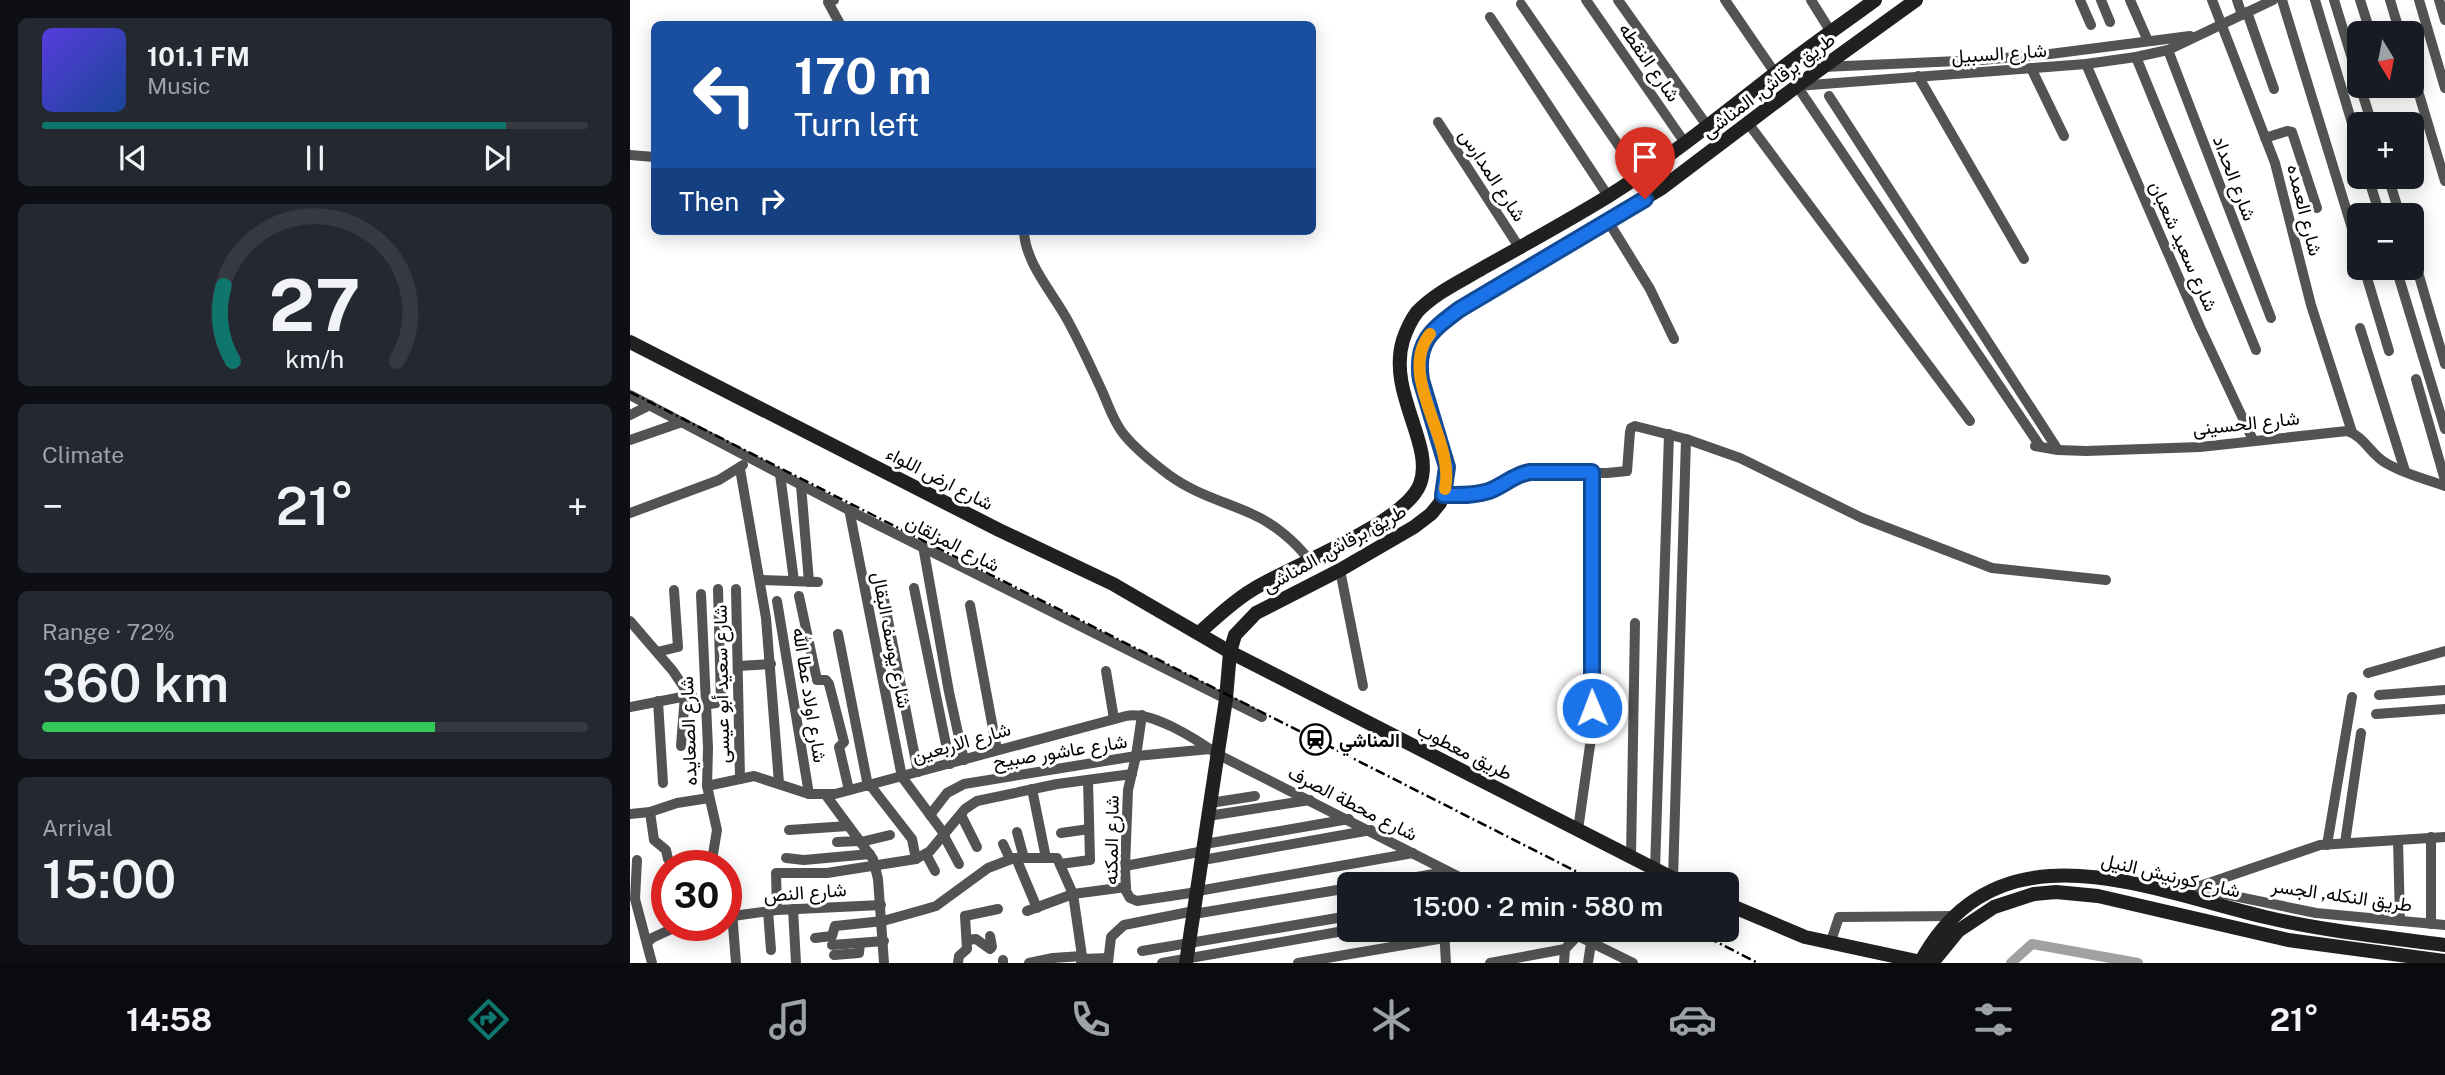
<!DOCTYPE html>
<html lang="en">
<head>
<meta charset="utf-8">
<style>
	body { margin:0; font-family:"Public Sans",Vazirmatn,sans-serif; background:#242831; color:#f1f3f6; height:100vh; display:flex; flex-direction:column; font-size:26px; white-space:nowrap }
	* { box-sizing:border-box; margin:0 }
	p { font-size:23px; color:#9ea1a6 }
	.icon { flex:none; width:38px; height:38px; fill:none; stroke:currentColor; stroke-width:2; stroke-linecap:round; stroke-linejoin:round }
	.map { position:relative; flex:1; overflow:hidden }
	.panel { display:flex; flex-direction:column; gap:18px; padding:18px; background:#0d0f14; width:630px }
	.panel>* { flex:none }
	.hud { position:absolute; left:21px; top:21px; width:665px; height:214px; border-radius:10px; box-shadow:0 4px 18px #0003; background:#1a4fa0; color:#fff; overflow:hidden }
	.needle { width:46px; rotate:170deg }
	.controls { position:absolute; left:1717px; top:21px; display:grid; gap:14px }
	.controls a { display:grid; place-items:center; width:77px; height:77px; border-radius:10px; background:#171b24; box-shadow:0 4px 18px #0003; font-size:35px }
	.speed { position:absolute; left:21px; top:850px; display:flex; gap:14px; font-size:35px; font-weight:700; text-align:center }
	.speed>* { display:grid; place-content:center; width:91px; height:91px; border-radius:50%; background:#171b24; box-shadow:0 4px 18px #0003; line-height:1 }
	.speed .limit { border:10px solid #d22; background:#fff; color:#111 }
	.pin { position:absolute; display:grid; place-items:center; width:60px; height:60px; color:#fff; margin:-72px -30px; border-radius:50% 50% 50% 0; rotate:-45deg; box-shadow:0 0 7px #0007 }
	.pin .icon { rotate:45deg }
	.me { position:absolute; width:77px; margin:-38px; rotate:359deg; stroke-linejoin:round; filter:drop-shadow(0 0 5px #0008) }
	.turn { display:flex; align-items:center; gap:24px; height:147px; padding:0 28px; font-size:32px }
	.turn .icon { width:91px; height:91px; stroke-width:2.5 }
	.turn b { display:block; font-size:49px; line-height:60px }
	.then { display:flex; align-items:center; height:66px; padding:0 28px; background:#0003; gap:14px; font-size:26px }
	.big { font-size:52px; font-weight:600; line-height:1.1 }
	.panel .card { flex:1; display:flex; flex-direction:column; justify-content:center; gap:10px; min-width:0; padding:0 24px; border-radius:10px; background:#242831 }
	.panel .dial { align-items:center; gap:0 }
	.dial svg { height:182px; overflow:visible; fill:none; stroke:#363941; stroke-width:7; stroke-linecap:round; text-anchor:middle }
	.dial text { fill:#f1f3f6; stroke:none }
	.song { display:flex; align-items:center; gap:21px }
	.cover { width:84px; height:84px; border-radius:10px; background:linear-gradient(135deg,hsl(250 70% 55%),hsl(220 70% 35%)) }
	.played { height:7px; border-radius:4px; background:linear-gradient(90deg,#0f766e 85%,#363941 85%) }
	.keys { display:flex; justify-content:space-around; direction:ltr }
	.heat { display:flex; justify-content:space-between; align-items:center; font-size:38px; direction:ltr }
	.charge { height:10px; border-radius:5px; background:linear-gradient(90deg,#34c759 72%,#363941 0) }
	.trip { position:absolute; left:707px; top:872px; width:402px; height:70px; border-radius:10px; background:#171b24; box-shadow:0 4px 18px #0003; font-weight:600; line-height:70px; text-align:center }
	.tabs { display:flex; height:112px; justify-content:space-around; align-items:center; background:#090b0e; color:#9ea1a6 }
	.tabs .icon { width:49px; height:49px }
	.tabs .current { color:#0f766e }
	.tabs b { font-size:32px; color:#f1f3f6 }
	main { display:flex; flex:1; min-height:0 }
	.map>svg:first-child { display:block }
</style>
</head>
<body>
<main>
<section class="panel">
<div class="card">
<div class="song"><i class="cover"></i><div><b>101.1 FM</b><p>Music</p></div></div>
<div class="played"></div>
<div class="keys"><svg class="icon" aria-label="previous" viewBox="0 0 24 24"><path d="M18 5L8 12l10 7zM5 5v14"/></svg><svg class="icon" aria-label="pause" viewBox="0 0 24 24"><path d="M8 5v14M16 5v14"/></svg><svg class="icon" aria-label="next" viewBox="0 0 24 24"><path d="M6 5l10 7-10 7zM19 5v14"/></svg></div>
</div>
<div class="card dial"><svg viewBox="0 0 100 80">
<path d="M14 69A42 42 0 1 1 86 69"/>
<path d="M14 69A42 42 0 0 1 10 36" stroke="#0f766e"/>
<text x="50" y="56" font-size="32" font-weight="700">27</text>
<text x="50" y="72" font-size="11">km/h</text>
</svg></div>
<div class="card"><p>Climate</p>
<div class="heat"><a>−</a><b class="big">21°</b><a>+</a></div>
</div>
<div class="card"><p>Range · 72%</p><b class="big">360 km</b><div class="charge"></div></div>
<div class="card"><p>Arrival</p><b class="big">15:00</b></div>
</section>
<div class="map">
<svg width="1815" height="963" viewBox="0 0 1815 963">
	<rect width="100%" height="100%" fill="#fff"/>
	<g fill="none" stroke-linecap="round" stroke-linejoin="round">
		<polyline stroke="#a1a1a1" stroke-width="10" points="1381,963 1402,944 1508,963"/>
		<g stroke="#535353" stroke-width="10">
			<polyline points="204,0 198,2 210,24"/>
			<polyline points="956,0 1055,143"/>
			<polyline points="988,0 1078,127"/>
			<polyline points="1095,0 1145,73"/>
			<polyline points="1181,0 1201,32"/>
			<polyline points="1450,0 1461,25"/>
			<polyline points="1471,0 1480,22"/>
			<polyline points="1500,0 1518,41"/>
			<polyline points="1582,0 1645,163 1681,305 1722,432"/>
			<polyline points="1607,0 1612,15"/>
			<polyline points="1652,0 1729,251"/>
			<polyline points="1685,0 1729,146"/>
			<polyline points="1704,0 1729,81"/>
			<polyline points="1730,0 1738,25"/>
			<polyline points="1760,0 1770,33"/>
			<polyline points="1789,0 1815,88"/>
			<polyline points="1809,0 1815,20"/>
			<polyline points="891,4 1009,175"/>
			<polyline points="1617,12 1644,89"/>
			<polyline points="860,17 978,196"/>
			<polyline points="1538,50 1641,318"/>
			<polyline points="1506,57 1626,350"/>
			<polyline points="1456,64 1570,327 1623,440"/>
			<polyline points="1193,67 1351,60 1420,54 1560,36"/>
			<polyline points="1401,68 1434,136"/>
			<polyline points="1782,71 1815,181"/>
			<polyline points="1288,76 1394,259"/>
			<polyline points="1730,86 1742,124"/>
			<polyline points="1199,96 1428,450"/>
			<polyline points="808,122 889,247"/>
			<polyline points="1118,123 1340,421"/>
			<polyline points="1635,138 1657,131 1662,132 1687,208"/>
			<polyline points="0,155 24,157"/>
			<polyline points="1738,177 1750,215"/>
			<polyline points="1758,177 1770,215"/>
			<polyline points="978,221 1020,289 1044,339"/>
			<path d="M 394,231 C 395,263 423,293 438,321 C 451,345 462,369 473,393 C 479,407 483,420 492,432 C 504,448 523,463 539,475 C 565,494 593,501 622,514 C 643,523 666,542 679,560"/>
			<polyline points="1782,252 1815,364"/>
			<polyline points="1734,268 1759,351"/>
			<polyline points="1766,268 1815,429"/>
			<polyline points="1730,328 1775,471"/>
			<polyline points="1786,379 1815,480"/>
			<polyline points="0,395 236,519 632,717"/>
			<polyline points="0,415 20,405"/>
			<polyline points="0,440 52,422"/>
			<path d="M 1405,446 L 1428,450 L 1456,451 L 1570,447 L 1717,431 C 1734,436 1741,455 1756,463 C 1774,474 1796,479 1815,486"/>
			<polyline points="1410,446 1167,86 1456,64 1506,57 1538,50 1643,0"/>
			<polyline points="110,469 136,618 149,783"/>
			<polyline points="150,474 164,581"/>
			<polyline points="171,485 179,582"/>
			<path d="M 813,495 C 828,495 844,496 859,491 C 873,486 885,474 900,472 L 977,473 L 997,471 L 1000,432 L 1001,428 L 1005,426 L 1056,439 L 1110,458 L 1232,518 L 1362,568 L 1476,580"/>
			<polyline points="219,509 272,777 315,835"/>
			<polyline points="0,513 89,480 113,465"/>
			<polyline points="293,546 319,692 334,760"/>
			<polyline points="710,570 733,686"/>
			<polyline points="130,580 188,582"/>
			<polyline points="251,585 288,772"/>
			<polyline points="284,588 320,764"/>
			<polyline points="106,589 110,779"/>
			<polyline points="71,594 78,748 77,786 87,830 81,866"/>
			<polyline points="169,596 187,680 196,680 199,684 214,742 209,747 219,790"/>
			<polyline points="147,601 179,794"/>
			<polyline points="340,605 367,750"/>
			<polyline points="0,621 43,671 59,695"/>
			<polyline points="208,634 238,786"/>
			<polyline points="27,652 48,647 44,590"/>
			<polyline points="108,666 141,664"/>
			<polyline points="476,671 484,719"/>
			<polyline points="1738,673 1815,651"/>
			<polyline points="1749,695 1815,690"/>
			<polyline points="28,701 33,783"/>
			<polyline points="75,705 91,702 88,589"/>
			<polyline points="0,707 62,695"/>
			<polyline points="1746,714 1815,709"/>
			<polyline points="512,715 506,756 498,790 495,866 496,891 500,898 507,901 567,892"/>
			<polyline points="51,746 55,695"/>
			<polyline points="240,785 282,839 286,859"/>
			<path d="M 77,786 L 124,776 L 179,794 L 205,794 L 496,716 C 521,710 566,739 587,754 L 843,884"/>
			<polyline points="402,789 416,858"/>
			<polyline points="195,794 243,859 248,879 254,963"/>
			<polyline points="580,803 625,796"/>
			<polyline points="20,812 24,840 36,850 38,859"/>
			<polyline points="0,814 20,812 47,803 79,798"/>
			<polyline points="300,815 317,793 334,784 506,756 580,749"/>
			<polyline points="331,815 347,847"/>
			<polyline points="578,816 680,800"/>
			<polyline points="159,830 218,826"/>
			<polyline points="948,830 962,731 962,472"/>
			<polyline points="387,832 394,858"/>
			<polyline points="431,833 459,829"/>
			<polyline points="314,836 329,864"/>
			<polyline points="1768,840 1770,921"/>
			<polyline points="207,842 230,841"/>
			<polyline points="231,842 260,835"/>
			<polyline points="1715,843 1731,733"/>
			<polyline points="373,844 380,859"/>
			<polyline points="575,844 719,819"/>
			<polyline points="1697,845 1722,697"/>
			<polyline points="296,854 305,871"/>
			<polyline points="1001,857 1005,623"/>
			<polyline points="156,858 174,860 240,854"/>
			<polyline points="386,858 407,908"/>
			<polyline points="7,860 5,899 22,963"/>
			<polyline points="573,860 741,830"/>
			<polyline points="430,864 460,860 458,780"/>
			<polyline points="495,866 574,851"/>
			<polyline points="1025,870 1039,434"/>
			<polyline points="1043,879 1056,439"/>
			<polyline points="746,884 810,873"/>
			<polyline points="1565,888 1686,913 1815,925"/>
			<polyline points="568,891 783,853"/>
			<polyline points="1546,892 1564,888 1690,845 1815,837"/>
			<polyline points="96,898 102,912 106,963"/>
			<polyline points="163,909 166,963"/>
			<polyline points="147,910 146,873 197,873 286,859 300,851 335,809 347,801 427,784 502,774"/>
			<polyline points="138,911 141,950"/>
			<polyline points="397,911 443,894 496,887"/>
			<polyline points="564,914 719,888"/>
			<polyline points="103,916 147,910 251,905"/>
			<polyline points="1801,924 1801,837"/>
			<polyline points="814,929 816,963"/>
			<polyline points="934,929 1003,963"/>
			<polyline points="185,938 202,936 205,926 253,921 296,909 306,906 358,868 384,858 427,858 443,894 452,956 451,963"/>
			<polyline points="337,940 346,939 360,949 362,947 360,936"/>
			<polyline points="18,942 22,938 48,926"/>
			<polyline points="1200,944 1209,917 1325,916"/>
			<polyline points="202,945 254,941"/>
			<polyline points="512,951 719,916"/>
			<polyline points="204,955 229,953 230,943"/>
			<polyline points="452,959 478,958"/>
			<polyline points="373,960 373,963"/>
			<polyline points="328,963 329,956 337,949 335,916 368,909"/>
			<polyline points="399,963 423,958 452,956"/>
			<polyline points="478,963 481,937 494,925 564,911"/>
			<polyline points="532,963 725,929"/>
			<polyline points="668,963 814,938"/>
			<polyline points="860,963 935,949 947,936"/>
			<polyline points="934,963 935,949"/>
			<polyline points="958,963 961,943"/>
		</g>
		<g stroke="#202020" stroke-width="14">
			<polyline points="0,342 369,530 483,584 600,652 1054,884"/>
			<path d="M 569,633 C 586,618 602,602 622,590 C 659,566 775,524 790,484 C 805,445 757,393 773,340 C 776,331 781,320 787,312 C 805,293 831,281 853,268 C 894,245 936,222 977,197 C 1035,161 1089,117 1143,75 C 1176,49 1211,25 1245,0"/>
			<polyline points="1097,904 1175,937 1296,963"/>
			<path d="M 556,963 L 596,699 L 600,652 L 605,635 L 626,613 L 710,570 L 784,527 L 801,514 L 810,503 L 816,482 L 817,467 L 791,380 C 785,342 802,330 830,309 L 1032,188 L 1167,86 L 1286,0"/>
			<path d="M 1290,963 C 1366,820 1516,889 1635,917 C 1694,931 1755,937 1815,945"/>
			<polyline points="1302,963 1328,931 1364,907 1404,894 1426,892 1468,896 1658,940 1815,961"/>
		</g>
		<g stroke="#000" stroke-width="2.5" stroke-dasharray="10 3.5 2 3.5" stroke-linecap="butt">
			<polyline points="0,392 971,884"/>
			<polyline points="1061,929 1128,963"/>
		</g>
	</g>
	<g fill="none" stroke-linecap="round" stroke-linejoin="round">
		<defs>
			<path id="route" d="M 962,708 L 962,472 L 900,472 C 885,474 873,486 859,491 C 844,496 828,495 813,495 L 817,467 L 791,380 C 785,342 802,330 830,309 L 1015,199"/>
		</defs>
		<use href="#route" stroke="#114b97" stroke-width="18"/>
		<use href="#route" stroke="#1a73e8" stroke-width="12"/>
		<path stroke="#f59e0b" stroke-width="12" d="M 800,334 C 766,376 826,440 815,489"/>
	</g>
	<defs>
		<symbol id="station-ring" viewBox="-11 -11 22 22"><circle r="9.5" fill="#fff" stroke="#000" stroke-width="1.5"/><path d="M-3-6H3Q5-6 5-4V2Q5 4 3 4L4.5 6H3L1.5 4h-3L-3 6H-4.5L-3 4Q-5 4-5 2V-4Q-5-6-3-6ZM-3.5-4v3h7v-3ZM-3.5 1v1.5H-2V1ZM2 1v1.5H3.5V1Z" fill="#000"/></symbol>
	</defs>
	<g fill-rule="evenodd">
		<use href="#station-ring" x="668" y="722" width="35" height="35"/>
	</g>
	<g text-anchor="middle" stroke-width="6" stroke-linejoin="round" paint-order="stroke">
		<g font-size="19" fill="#000" stroke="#fff">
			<text transform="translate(1369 53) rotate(-4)" y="7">شارع السبيل</text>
			<text transform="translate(1020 62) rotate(55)" y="7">شارع النقطه</text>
			<text transform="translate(1138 85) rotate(-37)" y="7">طريق برقاش, المناشى</text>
			<text transform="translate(863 175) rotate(57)" y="7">شارع المدارس</text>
			<text transform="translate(1605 178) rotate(69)" y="7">شارع الحداد</text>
			<text transform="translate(1675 210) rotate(76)" y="7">شارع العمده</text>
			<text transform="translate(1554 246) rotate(66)" y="7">شارع سعيد شعبان</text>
			<text transform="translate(1616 423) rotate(-6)" y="7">شارع الحسينى</text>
			<text transform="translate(310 478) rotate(27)" y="7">شارع ارض اللواء</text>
			<text transform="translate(323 543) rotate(27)" y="7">شارع المزلقان</text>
			<text transform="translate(704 548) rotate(-29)" y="7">طريق برقاش, المناشى</text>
			<text transform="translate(262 640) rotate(79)" y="7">شارع يوسف البقال</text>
			<text transform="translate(91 684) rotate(-91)" y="7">شارع سعيد أبو عيسى</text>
			<text transform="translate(180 695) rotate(81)" y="7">شارع اولاد عطا الله</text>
			<text transform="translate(58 731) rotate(-92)" y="7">شارع الصعايده</text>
			<text transform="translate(331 742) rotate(-16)" y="7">شارع الاربعين</text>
			<text transform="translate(430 751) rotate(-9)" y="7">شارع عاشور صبيح</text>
			<text transform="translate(835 751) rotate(27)" y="7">طريق معطوب</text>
			<text transform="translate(723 803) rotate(27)" y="7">شارع محطة الصرف</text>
			<text transform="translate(481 840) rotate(-89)" y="7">شارع المكنه</text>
			<text transform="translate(1541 875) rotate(13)" y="7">شارع كورنيش النيل</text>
			<text transform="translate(175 892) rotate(-4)" y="7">شارع النص</text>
			<text transform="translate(1712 895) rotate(8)" y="7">طريق النكله, الجسر</text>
		</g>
		<g font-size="19" font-weight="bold" fill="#000" stroke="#fff" text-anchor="start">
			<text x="709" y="747">المناشي</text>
		</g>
	</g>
</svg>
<div class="controls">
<a><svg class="needle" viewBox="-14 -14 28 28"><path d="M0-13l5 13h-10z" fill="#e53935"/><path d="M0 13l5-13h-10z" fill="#9ea1a6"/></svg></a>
<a>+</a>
<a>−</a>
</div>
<div class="speed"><div class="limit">30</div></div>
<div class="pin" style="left:1015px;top:199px;background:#d93025"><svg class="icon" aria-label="arrive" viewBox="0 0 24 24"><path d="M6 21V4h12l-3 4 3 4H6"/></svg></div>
<svg class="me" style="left:962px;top:708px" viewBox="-20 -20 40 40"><circle r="17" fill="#1a73e8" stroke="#fff" stroke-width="3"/><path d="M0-11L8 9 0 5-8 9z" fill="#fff"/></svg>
<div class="trip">15:00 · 2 min · 580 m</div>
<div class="hud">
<div class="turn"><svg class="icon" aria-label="left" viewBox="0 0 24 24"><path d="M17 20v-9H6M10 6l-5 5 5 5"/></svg><div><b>170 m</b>Turn left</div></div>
<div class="then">Then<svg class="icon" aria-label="right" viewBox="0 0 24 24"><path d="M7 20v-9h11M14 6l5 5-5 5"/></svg></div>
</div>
</div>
</main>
<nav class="tabs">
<b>14:58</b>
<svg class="icon current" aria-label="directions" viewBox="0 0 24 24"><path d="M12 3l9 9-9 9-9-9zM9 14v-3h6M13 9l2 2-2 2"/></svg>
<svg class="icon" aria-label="music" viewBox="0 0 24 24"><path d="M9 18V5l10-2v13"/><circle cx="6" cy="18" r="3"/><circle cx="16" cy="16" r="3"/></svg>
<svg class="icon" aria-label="phone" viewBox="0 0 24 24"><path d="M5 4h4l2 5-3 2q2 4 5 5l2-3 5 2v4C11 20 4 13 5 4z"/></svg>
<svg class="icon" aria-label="climate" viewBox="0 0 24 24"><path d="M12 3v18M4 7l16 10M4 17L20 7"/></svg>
<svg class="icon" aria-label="car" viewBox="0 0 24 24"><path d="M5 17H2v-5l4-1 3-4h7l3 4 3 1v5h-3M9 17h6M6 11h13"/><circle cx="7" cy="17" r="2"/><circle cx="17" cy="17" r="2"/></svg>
<svg class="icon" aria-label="filters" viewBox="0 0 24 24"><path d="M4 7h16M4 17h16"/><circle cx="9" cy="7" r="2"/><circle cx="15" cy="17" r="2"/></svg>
<b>21°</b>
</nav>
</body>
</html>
